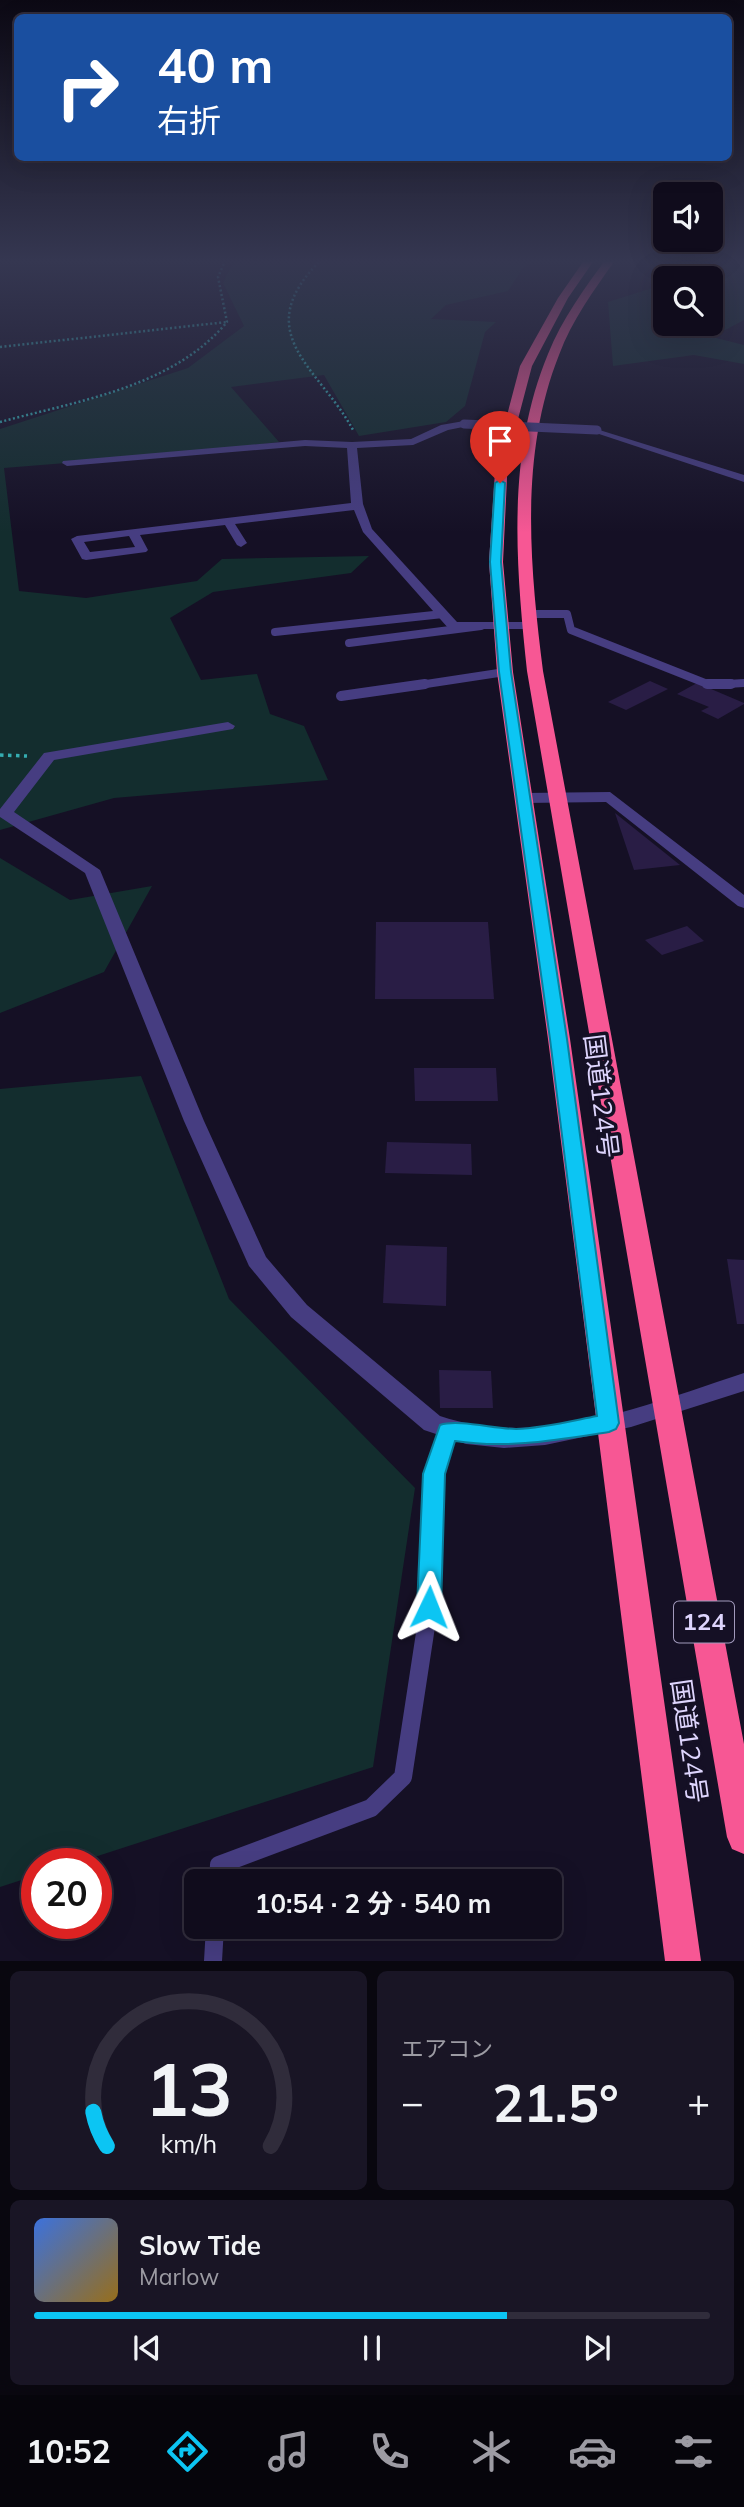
<!DOCTYPE html>
<html lang="ja">
<head>
<meta charset="utf-8">
<style>
	body { margin:0; font-family:Mulish,"Noto Sans JP",sans-serif; background:#191525; color:#f1f3f6; height:100vh; display:flex; flex-direction:column; font-size:26px; white-space:nowrap }
	* { box-sizing:border-box; margin:0 }
	p { font-size:23px; color:#9c9ba3 }
	.icon { flex:none; width:38px; height:38px; fill:none; stroke:currentColor; stroke-width:2; stroke-linecap:round; stroke-linejoin:round }
	.map { position:relative; height:1961px; overflow:hidden }
	.side { display:flex; flex-direction:column; gap:10px; padding:10px; background:#09070f; flex:1 }
	.side>* { flex:none }
	.hud { position:absolute; left:14px; top:14px; width:718px; height:147px; border-radius:10px; box-shadow:0 7px 28px #0002,0 0 0 2px #302c3b; background:#1a4fa0; color:#fff; overflow:hidden }
	.tools { position:absolute; left:653px; top:182px; display:grid; gap:14px }
	.tools a { display:grid; place-items:center; width:70px; height:70px; border-radius:10px; background:#100c1c; box-shadow:0 7px 28px #0002,0 0 0 2px #302c3b; font-size:35px }
	.speed { position:absolute; left:21px; top:1848px; display:flex; gap:14px; font-size:35px; font-weight:700; text-align:center }
	.speed>* { display:grid; place-content:center; width:91px; height:91px; border-radius:50%; background:#100c1c; box-shadow:0 7px 28px #0002,0 0 0 2px #302c3b; line-height:1 }
	.speed .limit { border:10px solid #d22; background:#fff; color:#111 }
	.pin { position:absolute; display:grid; place-items:center; width:60px; height:60px; color:#fff; margin:-72px -30px; border-radius:50% 50% 50% 0; rotate:-45deg; box-shadow:0 0 7px #0007 }
	.pin .icon { rotate:45deg }
	.me { position:absolute; width:77px; margin:-38px; rotate:2deg; stroke-linejoin:round; filter:drop-shadow(0 0 5px #0008) }
	.turn { display:flex; align-items:center; gap:24px; height:147px; padding:0 28px; font-size:32px }
	.turn .icon { width:91px; height:91px; stroke-width:2.5 }
	.turn b { display:block; font-size:49px; line-height:60px }
	.big { font-size:52px; font-weight:700; line-height:1.1 }
	.side .card { flex:1; display:flex; flex-direction:column; justify-content:center; gap:10px; min-width:0; padding:0 24px; border-radius:10px; background:#191525 }
	.side .dial { align-items:center; gap:0 }
	.dial svg { height:182px; overflow:visible; fill:none; stroke:#302c3b; stroke-width:7; stroke-linecap:round; text-anchor:middle }
	.dial text { fill:#f1f3f6; stroke:none }
	.song { display:flex; align-items:center; gap:21px }
	.cover { width:84px; height:84px; border-radius:10px; background:linear-gradient(135deg,hsl(220 70% 55%),hsl(40 70% 35%)) }
	.played { height:7px; border-radius:4px; background:linear-gradient(90deg,#0cc5f3 70%,#302c3b 70%) }
	.keys { display:flex; justify-content:space-around; direction:ltr }
	.heat { display:flex; justify-content:space-between; align-items:center; font-size:38px; direction:ltr }
	.side .tiles { flex:1; display:grid; gap:10px; grid-template-columns:1fr 1fr }
	.card:last-child { grid-column:span 2 }
	.trip { position:absolute; left:184px; top:1869px; width:378px; height:70px; border-radius:10px; background:#100c1c; box-shadow:0 7px 28px #0002,0 0 0 2px #302c3b; font-weight:700; line-height:70px; text-align:center }
	.dock { display:flex; height:112px; justify-content:space-around; align-items:center; background:#06050b; color:#9c9ba3 }
	.dock .icon { width:49px; height:49px }
	.dock .active { color:#0cc5f3 }
	.dock b { font-size:32px; color:#f1f3f6 }
	.map>svg:first-child { display:block }
</style>
</head>
<body>
<div class="map">
<svg width="744" height="1961" viewBox="0 0 744 1961">
	<rect width="100%" height="100%" fill="#151025"/>
	<g fill="#132d2e">
		<polygon points="235,259 536,259 522,269 508,291 446,305 431,319 496,322 485,332 465,406 446,422 359,436 324,375 231,387 279,442 190,453 4,468 19,591 86,598 197,581 222,559 369,556 351,573 213,592 170,618 201,680 257,674 270,714 304,726 328,780 114,798 0,830 0,429 188,368 244,326 223,283"/>
		<polygon points="744,259 744,320 712,337 744,345 744,364 694,355 613,366 608,302 665,284 665,324 710,324 710,278 682,278"/>
		<polygon points="0,858 70,900 152,886 104,972 0,1013"/>
		<polygon points="141,1076 229,1299 415,1488 373,1767 73,1864 37,1864 37,1875 0,1887 0,1089"/>
	</g>
	<g fill="#291d45">
		<polygon points="650,681 668,689 626,710 608,702"/>
		<polygon points="697,683 744,703 744,704 718,719 701,711 709,707 677,694"/>
		<polygon points="615,813 680,865 634,870"/>
		<polygon points="376,922 488,922 494,999 375,999"/>
		<polygon points="687,926 704,941 662,955 645,940"/>
		<polygon points="414,1068 496,1068 498,1101 415,1101"/>
		<polygon points="387,1142 471,1144 472,1175 385,1173"/>
		<polygon points="386,1245 447,1247 446,1306 383,1303"/>
		<polygon points="727,1259 744,1260 744,1324 737,1324"/>
		<polygon points="439,1370 491,1371 493,1408 440,1408"/>
	</g>
	<g fill="none" stroke-linecap="round" stroke-linejoin="round">
		<g stroke="#35adb1" stroke-width="2.5" stroke-dasharray="2 2.5" stroke-linecap="butt">
			<path d="M 322,259 C 246,333 320,368 353,430"/>
			<polyline points="0,347 227,322"/>
			<path d="M 0,422 C 78,401 173,387 227,322 L 218,277 L 226,259"/>
		</g>
		<polyline stroke="#35adb1" stroke-width="3.5" stroke-dasharray="3.5 4.5" stroke-linecap="butt" points="0,755 27,756"/>
		<g stroke="#463d81" stroke-width="8">
			<polyline points="527,614 567,614 571,630 710,685 744,683"/>
			<polyline points="275,632 443,614"/>
			<polyline points="349,643 481,626"/>
			<polyline points="413,686 505,672"/>
		</g>
		<g stroke="#463d81" stroke-width="10">
			<polyline points="707,684 731,684"/>
			<polyline points="341,696 425,684"/>
		</g>
		<g stroke="#463d81" stroke-width="18">
			<polyline points="218,1881 219,1865 371,1808 403,1777 429,1607 434,1474 448,1431"/>
			<polyline points="213,1961 215,1927"/>
		</g>
		<g fill="#463d81" fill-rule="evenodd">
			<path d="M 464,421 L 468,422 L 468,426 L 448,430 L 413,445 L 357,448 L 363,504 L 372,529 L 457,622 L 529,622 L 534,623 L 534,629 L 449,629 L 363,532 L 354,510 L 235,524 L 247,543 L 241,547 L 237,545 L 225,525 L 140,535 L 148,550 L 146,552 L 86,560 L 82,559 L 71,539 L 77,536 L 351,503 L 347,448 L 305,446 L 67,466 L 62,463 L 63,461 L 305,440 L 352,442 L 411,439 L 441,425 ZM 129,536 L 135,547 L 90,552 L 84,542 Z"/>
			<polygon points="593,428 744,475 744,482 593,432"/>
			<path d="M 228,722 L 235,726 L 233,729 L 54,760 L 14,812 L 100,870 L 204,1121 L 266,1257 L 307,1305 L 440,1416 C 540,1450 649,1404 744,1373 L 744,1391 L 631,1427 L 545,1445 L 504,1448 L 466,1444 L 424,1430 L 291,1317 L 249,1266 L 184,1121 L 85,873 L 0,817 L 0,809 L 44,753 Z"/>
			<polygon points="610,792 744,895 744,908 738,906 606,802 524,803 516,798 524,793"/>
		</g>
		<g fill="#f75794" fill-rule="evenodd">
			<polygon points="585,259 595,259 568,298 532,366 508,457 503,562 513,672 570,1039 701,1961 665,1961 548,1039 497,672 489,562 496,457 520,366 558,298"/>
			<path d="M 606,259 L 616,259 C 594,290 572,320 559,355 C 519,456 530,566 543,671 L 744,1744 L 744,1854 L 732,1849 L 727,1837 L 527,671 C 516,566 506,455 548,354 C 562,319 584,289 606,259 Z"/>
		</g>
		<polyline stroke="#463d81" stroke-width="9" points="464,424 597,430"/>
	</g>
	<linearGradient id="sky" x2="0" y2="1"><stop stop-color="#0c0914"/><stop offset="0.49" stop-color="#353751"/><stop offset="1" stop-color="#353751" stop-opacity="0"/></linearGradient>
	<rect width="744" height="533" fill="url(#sky)"/>
	<path fill="#0cc5f3" stroke="#08809e" stroke-width="2" d="M 500,480 L 505,483 L 501,562 L 511,672 L 567,1039 L 619,1423 L 616,1429 L 609,1432 C 556,1440 508,1449 455,1441 L 445,1474 L 441,1607 L 437,1614 L 429,1617 L 420,1614 L 417,1607 L 423,1474 L 440,1425 C 458,1419 495,1429 516,1429 C 543,1428 571,1421 597,1416 L 550,1039 L 499,672 L 490,562 L 495,483 Z"/>
	<g text-anchor="middle" stroke-width="7" stroke-linejoin="round" paint-order="stroke">
		<rect fill="#151025" stroke="#a29abc" stroke-width="2" x="674" y="1601.5" width="60" height="41" rx="5"/>
		<g font-size="24" font-weight="bold" fill="#ded5fd">
			<text x="704" y="1630">124</text>
		</g>
		<g font-size="26" fill="#ded5fd" stroke="#151025">
			<text transform="translate(601 1096) rotate(83)" y="9">国道124号</text>
			<text transform="translate(689 1741) rotate(82)" y="9">国道124号</text>
		</g>
	</g>
</svg>
<div class="tools">
<a><svg class="icon" aria-label="sound" viewBox="0 0 24 24"><path d="M4 9h4l5-4v14l-5-4H4zM17 9q2 3 0 6"/></svg></a>
<a><svg class="icon" aria-label="search" viewBox="0 0 24 24"><circle cx="10" cy="10" r="6"/><path d="M15 15l6 6"/></svg></a>
</div>
<div class="speed"><div class="limit">20</div></div>
<div class="pin" style="left:500px;top:483px;background:#d93025"><svg class="icon" aria-label="arrive" viewBox="0 0 24 24"><path d="M6 21V4h12l-3 4 3 4H6"/></svg></div>
<svg class="me" style="left:429px;top:1607px" viewBox="-20 -20 40 40"><path d="M0-17L14 15 0 8-14 15z" fill="#0cc5f3" stroke="#fff" stroke-width="4"/></svg>
<div class="trip">10:54 · 2 分 · 540 m</div>
<div class="hud">
<div class="turn"><svg class="icon" aria-label="right" viewBox="0 0 24 24"><path d="M7 20v-9h11M14 6l5 5-5 5"/></svg><div><b>40 m</b>右折</div></div>
</div>
</div>
<section class="side">
<div class="tiles">
<div class="card dial"><svg viewBox="0 0 100 80">
<path d="M14 69A42 42 0 1 1 86 69"/>
<path d="M14 69A42 42 0 0 1 8 54" stroke="#0cc5f3"/>
<text x="50" y="56" font-size="32" font-weight="700">13</text>
<text x="50" y="72" font-size="11">km/h</text>
</svg></div>
<div class="card"><p>エアコン</p>
<div class="heat"><a>−</a><b class="big">21.5°</b><a>+</a></div>
</div>
<div class="card">
<div class="song"><i class="cover"></i><div><b>Slow Tide</b><p>Marlow</p></div></div>
<div class="played"></div>
<div class="keys"><svg class="icon" aria-label="previous" viewBox="0 0 24 24"><path d="M18 5L8 12l10 7zM5 5v14"/></svg><svg class="icon" aria-label="pause" viewBox="0 0 24 24"><path d="M8 5v14M16 5v14"/></svg><svg class="icon" aria-label="next" viewBox="0 0 24 24"><path d="M6 5l10 7-10 7zM19 5v14"/></svg></div>
</div>
</div>
</section>
<nav class="dock">
<b>10:52</b>
<svg class="icon active" aria-label="directions" viewBox="0 0 24 24"><path d="M12 3l9 9-9 9-9-9zM9 14v-3h6M13 9l2 2-2 2"/></svg>
<svg class="icon" aria-label="music" viewBox="0 0 24 24"><path d="M9 18V5l10-2v13"/><circle cx="6" cy="18" r="3"/><circle cx="16" cy="16" r="3"/></svg>
<svg class="icon" aria-label="phone" viewBox="0 0 24 24"><path d="M5 4h4l2 5-3 2q2 4 5 5l2-3 5 2v4C11 20 4 13 5 4z"/></svg>
<svg class="icon" aria-label="climate" viewBox="0 0 24 24"><path d="M12 3v18M4 7l16 10M4 17L20 7"/></svg>
<svg class="icon" aria-label="car" viewBox="0 0 24 24"><path d="M5 17H2v-5l4-1 3-4h7l3 4 3 1v5h-3M9 17h6M6 11h13"/><circle cx="7" cy="17" r="2"/><circle cx="17" cy="17" r="2"/></svg>
<svg class="icon" aria-label="filters" viewBox="0 0 24 24"><path d="M4 7h16M4 17h16"/><circle cx="9" cy="7" r="2"/><circle cx="15" cy="17" r="2"/></svg>
</nav>
</body>
</html>
